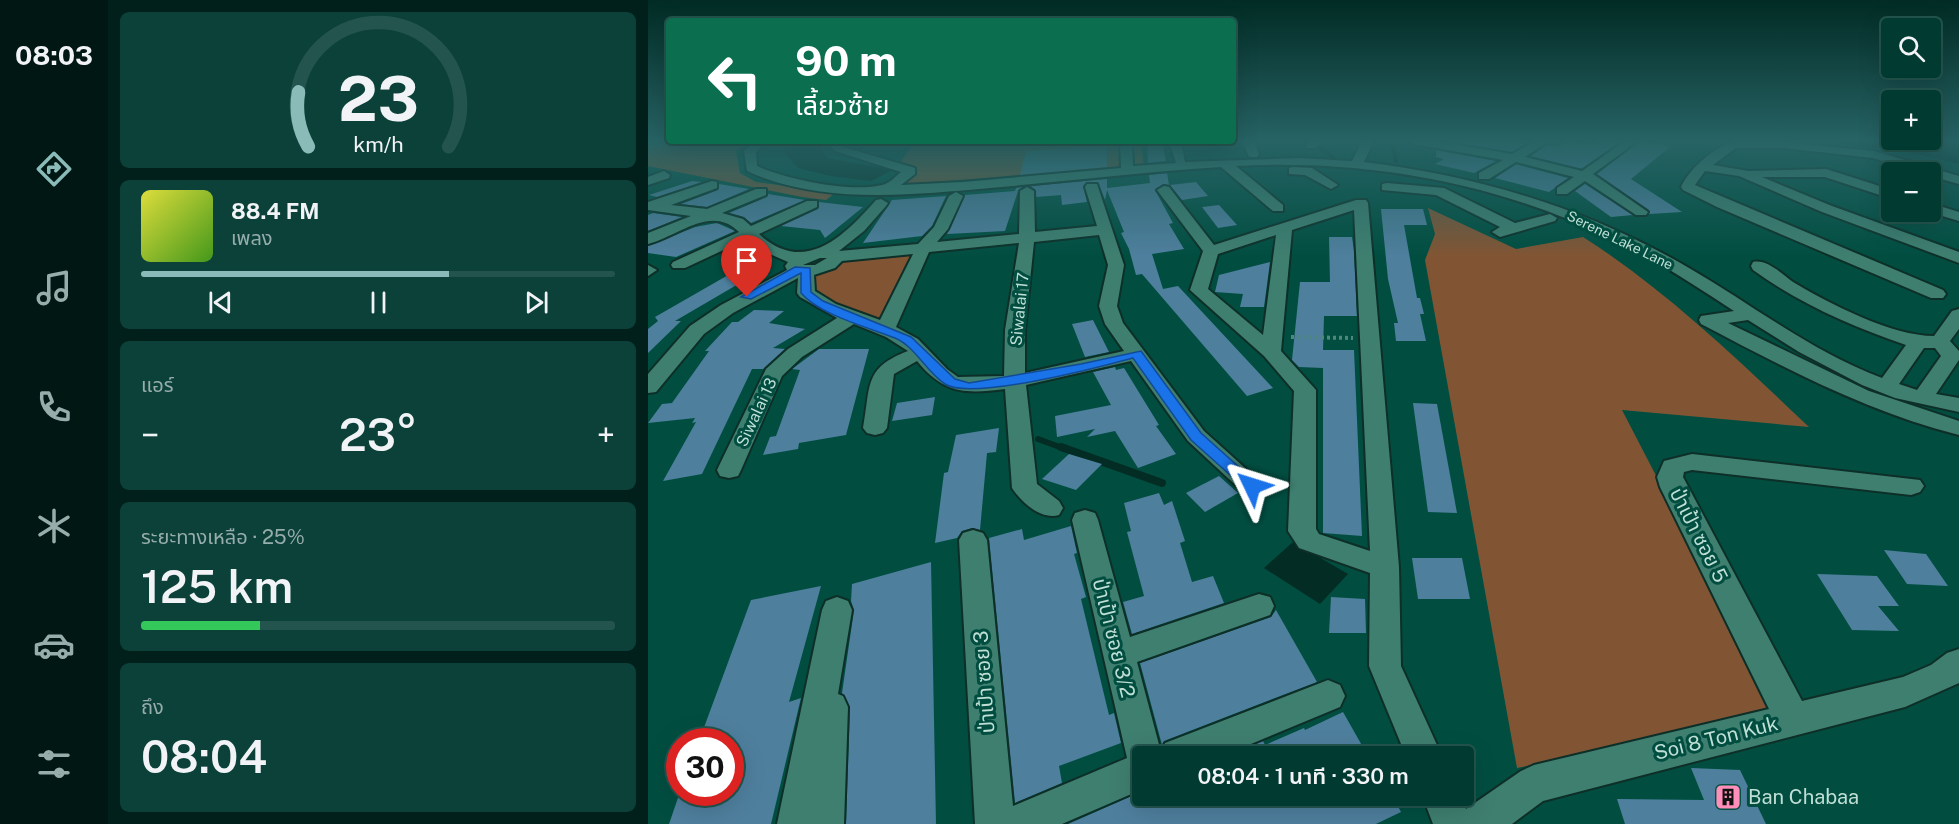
<!DOCTYPE html>
<html lang="th">
<head>
<meta charset="utf-8">
<style>
	body { margin:0; font-family:"Public Sans","Noto Sans Thai",sans-serif; background:#0b4139; color:#f1f3f6; height:100vh; display:flex; flex-direction:column; font-size:22px; white-space:nowrap }
	* { box-sizing:border-box; margin:0 }
	p { font-size:20px; color:#96adab }
	.icon { flex:none; width:33px; height:33px; fill:none; stroke:currentColor; stroke-width:2; stroke-linecap:round; stroke-linejoin:round }
	.map { position:relative; flex:1; overflow:hidden }
	.sheet { display:flex; flex-direction:column; gap:12px; padding:12px; background:#01201b; width:540px }
	.sheet>* { flex:none }
	.top-card { position:absolute; left:18px; top:18px; width:570px; height:126px; border-radius:6px; box-shadow:0 6px 24px #0002,0 0 0 2px #23544d; background:#0b6e4f; color:#fff; overflow:hidden }
	.controls { position:absolute; left:1233px; top:18px; display:grid; gap:12px }
	.controls a { display:grid; place-items:center; width:60px; height:60px; border-radius:6px; background:#013a31; box-shadow:0 6px 24px #0002,0 0 0 2px #23544d; font-size:30px }
	.speed { position:absolute; left:18px; top:728px; display:flex; gap:12px; font-size:30px; font-weight:700; text-align:center }
	.speed>* { display:grid; place-content:center; width:78px; height:78px; border-radius:50%; background:#013a31; box-shadow:0 6px 24px #0002,0 0 0 2px #23544d; line-height:1 }
	.speed .limit { border:9px solid #d22; background:#fff; color:#111 }
	.pin { position:absolute; display:grid; place-items:center; width:51px; height:51px; color:#fff; margin:-62px -26px; border-radius:50% 50% 50% 0; rotate:-45deg; box-shadow:0 0 6px #0007 }
	.pin .icon { rotate:45deg }
	.me { position:absolute; width:66px; margin:-33px; rotate:311deg; stroke-linejoin:round; filter:drop-shadow(0 0 4px #0008) }
	.turn { display:flex; align-items:center; gap:21px; height:126px; padding:0 30px; font-size:27px }
	.turn .icon { width:78px; height:78px; stroke-width:2.5 }
	.turn b { display:block; font-size:42px; line-height:51px }
	.big { font-size:45px; font-weight:600; line-height:1.1 }
	.sheet .card { flex:1; display:flex; flex-direction:column; justify-content:center; gap:9px; min-width:0; padding:0 21px; border-radius:9px; background:#0b4139 }
	.sheet .dial { align-items:center; gap:0 }
	.dial svg { height:156px; overflow:visible; fill:none; stroke:#23544d; stroke-width:7; stroke-linecap:round; text-anchor:middle }
	.dial text { fill:#f1f3f6; stroke:none }
	.song { display:flex; align-items:center; gap:18px }
	.cover { width:72px; height:72px; border-radius:9px; background:linear-gradient(135deg,hsl(60 70% 55%),hsl(100 70% 35%)) }
	.played { height:6px; border-radius:3px; background:linear-gradient(90deg,#8bbbb9 65%,#23544d 65%) }
	.keys { display:flex; justify-content:space-around; direction:ltr }
	.heat { display:flex; justify-content:space-between; align-items:center; font-size:33px; direction:ltr }
	.charge { height:9px; border-radius:4px; background:linear-gradient(90deg,#34c759 25%,#23544d 0) }
	.trip { position:absolute; left:484px; top:746px; width:342px; height:60px; border-radius:6px; background:#013a31; box-shadow:0 6px 24px #0002,0 0 0 2px #23544d; font-weight:600; line-height:60px; text-align:center }
	main { display:flex; flex:1; min-height:0 }
	.tabs { display:flex; flex-direction:column; width:108px; justify-content:space-around; align-items:center; background:#001714; color:#96adab }
	.tabs .icon { width:42px; height:42px }
	.tabs .on { color:#8bbbb9 }
	.tabs b { font-size:27px; color:#f1f3f6 }
	.map>svg:first-child { display:block }
</style>
</head>
<body>
<main>
<nav class="tabs">
<b>08:03</b>
<svg class="icon on" aria-label="directions" viewBox="0 0 24 24"><path d="M12 3l9 9-9 9-9-9zM9 14v-3h6M13 9l2 2-2 2"/></svg>
<svg class="icon" aria-label="music" viewBox="0 0 24 24"><path d="M9 18V5l10-2v13"/><circle cx="6" cy="18" r="3"/><circle cx="16" cy="16" r="3"/></svg>
<svg class="icon" aria-label="phone" viewBox="0 0 24 24"><path d="M5 4h4l2 5-3 2q2 4 5 5l2-3 5 2v4C11 20 4 13 5 4z"/></svg>
<svg class="icon" aria-label="climate" viewBox="0 0 24 24"><path d="M12 3v18M4 7l16 10M4 17L20 7"/></svg>
<svg class="icon" aria-label="car" viewBox="0 0 24 24"><path d="M5 17H2v-5l4-1 3-4h7l3 4 3 1v5h-3M9 17h6M6 11h13"/><circle cx="7" cy="17" r="2"/><circle cx="17" cy="17" r="2"/></svg>
<svg class="icon" aria-label="filters" viewBox="0 0 24 24"><path d="M4 7h16M4 17h16"/><circle cx="9" cy="7" r="2"/><circle cx="15" cy="17" r="2"/></svg>
</nav>
<section class="sheet">
<div class="card dial"><svg viewBox="0 0 100 80">
<path d="M14 69A42 42 0 1 1 86 69"/>
<path d="M14 69A42 42 0 0 1 9 41" stroke="#8bbbb9"/>
<text x="50" y="56" font-size="32" font-weight="700">23</text>
<text x="50" y="72" font-size="11">km/h</text>
</svg></div>
<div class="card">
<div class="song"><i class="cover"></i><div><b>88.4 FM</b><p>เพลง</p></div></div>
<div class="played"></div>
<div class="keys"><svg class="icon" aria-label="previous" viewBox="0 0 24 24"><path d="M18 5L8 12l10 7zM5 5v14"/></svg><svg class="icon" aria-label="pause" viewBox="0 0 24 24"><path d="M8 5v14M16 5v14"/></svg><svg class="icon" aria-label="next" viewBox="0 0 24 24"><path d="M6 5l10 7-10 7zM19 5v14"/></svg></div>
</div>
<div class="card"><p>แอร์</p>
<div class="heat"><a>−</a><b class="big">23°</b><a>+</a></div>
</div>
<div class="card"><p>ระยะทางเหลือ · 25%</p><b class="big">125 km</b><div class="charge"></div></div>
<div class="card"><p>ถึง</p><b class="big">08:04</b></div>
</section>
<div class="map">
<svg width="1311" height="824" viewBox="0 0 1311 824">
	<rect width="100%" height="100%" fill="#014e41"/>
	<g fill="#815534">
		<polygon points="0,141 103,141 88,151 92,173 108,182 187,193 178,200 154,197 0,166"/>
		<polygon points="268,141 493,141 496,167 254,184 267,171 253,161"/>
		<path d="M 780,208 L 868,249 L 935,237 C 1017,289 1090,360 1161,427 L 974,410 L 1132,715 L 869,768 L 777,260 L 787,234 Z"/>
		<polygon points="266,251 232,321 180,300 167,290 167,273 197,259"/>
	</g>
	<g fill="#022c24">
		<polygon points="146,141 178,141 173,147 179,158 245,170 223,181 182,176 150,168 135,151"/>
		<polygon points="1175,141 1311,141 1311,164 1258,152"/>
		<polygon points="645,542 700,574 672,604 616,568"/>
	</g>
	<g fill="none" stroke-linecap="round" stroke-linejoin="round">
		<g stroke="#022c24" stroke-width="4">
			<polyline points="662,141 685,157"/>
			<polyline points="744,141 748,161"/>
		</g>
		<polyline stroke="#022c24" stroke-width="6" points="390,439 417,449"/>
		<polyline stroke="#022c24" stroke-width="8" points="413,447 514,483"/>
	</g>
	<g fill="#4e7f9d">
		<polygon points="499,141 514,141 518,161 500,163"/>
		<polygon points="799,141 882,141 864,152"/>
		<polygon points="921,141 944,145 953,141 973,141 934,169 883,156 899,145 909,147"/>
		<polygon points="992,141 1023,146 983,179 1034,212 1001,214 1001,210 949,174"/>
		<polygon points="459,146 459,167 372,175 378,151"/>
		<polygon points="788,150 848,161 826,173 787,164 796,159 788,157"/>
		<polygon points="868,164 920,178 901,192 847,178"/>
		<polygon points="519,173 521,185 515,184 507,190 525,223 521,224 536,249 504,254 515,289 530,286 625,388 599,396 494,274 488,275 481,249 473,233 476,232 459,190 457,200 450,182 439,182 435,186 439,202 414,205 413,195 388,197 388,191 383,186 459,179 459,188 502,183 501,175"/>
		<polygon points="44,181 54,182 9,197 1,195"/>
		<polygon points="548,182 560,196 534,200 522,185"/>
		<polygon points="71,184 101,189 59,207 33,204 70,190"/>
		<polygon points="937,184 985,215 963,217 927,191"/>
		<polygon points="374,187 370,191 357,231 299,234 317,195 367,191 368,188"/>
		<polygon points="120,194 157,200 103,223 96,217 81,213 119,197"/>
		<polygon points="298,196 284,226 274,236 215,243 244,200"/>
		<polygon points="171,202 215,207 177,238 172,230 133,226 170,209"/>
		<polygon points="571,205 589,225 570,228 554,207"/>
		<polygon points="733,209 775,209 779,225 756,225 769,298 772,298 776,314 772,314 778,341 748,341 746,323 750,323 740,279"/>
		<polygon points="5,213 34,217 0,231 0,215"/>
		<polygon points="69,223 87,231 28,257 0,253 0,246 47,227"/>
		<polygon points="681,237 704,237 706,251 709,316 676,316 675,350 706,350 714,536 675,533 675,368 651,367 644,360 652,282 682,282"/>
		<polygon points="117,254 123,265 27,321 33,321 0,353 0,329 10,321 7,317"/>
		<polygon points="622,262 616,307 592,307 595,294 567,292 571,275"/>
		<polygon points="106,310 136,311 121,323 157,329 125,348 137,349 115,369 104,369 54,474 15,481 48,422 44,423 47,418 0,423 14,404 24,403 61,351 57,351 84,322 90,322"/>
		<polygon points="445,320 461,352 437,357 424,324"/>
		<polygon points="171,349 221,349 198,435 151,443 150,449 115,455 122,437 128,436 152,370 144,369"/>
		<polygon points="467,367 468,370 476,368 511,425 508,426 528,454 490,468 467,431 439,437 447,429 409,437 407,416 463,405 445,372"/>
		<polygon points="287,397 284,415 244,421 249,403"/>
		<polygon points="765,403 789,404 809,513 780,512"/>
		<polygon points="351,428 348,452 339,453 332,530 324,528 314,531 309,538 287,543 296,473 300,472 308,435"/>
		<polygon points="421,454 454,464 428,490 394,479"/>
		<polygon points="571,476 590,493 557,512 538,493"/>
		<polygon points="511,493 516,505 524,501 537,541 532,543 544,582 565,576 576,603 484,634 475,602 496,596 479,532 483,531 476,503"/>
		<polygon points="423,526 429,553 426,554 438,597 433,599 461,715 466,713 473,743 411,766 414,783 367,803 341,538 374,529 376,540"/>
		<polygon points="1236,550 1278,554 1300,586 1259,584"/>
		<polygon points="764,558 814,558 822,599 770,599"/>
		<polygon points="283,562 288,824 198,824 202,707 194,693 206,610 203,601 204,584"/>
		<polygon points="1169,574 1229,576 1251,606 1230,606 1251,631 1204,630"/>
		<polygon points="173,586 141,702 153,698 123,824 21,824 32,792 82,792 82,741 51,741 103,600"/>
		<polygon points="683,597 717,599 718,633 681,633"/>
		<polygon points="628,610 669,682 516,741 514,745 492,663 623,617"/>
		<polygon points="695,712 720,756 580,756 615,741 617,745 656,728 657,730"/>
		<polygon points="1043,768 1092,770 1118,824 977,824 969,799 1056,800"/>
		<polygon points="495,791 495,795 744,795 753,812 728,824 420,824"/>
	</g>
	<g fill="none" stroke-linecap="round" stroke-linejoin="round">
		<defs>
			<g id="minor">
				<path d="M 107,141 L 120,141 L 108,152 L 109,166 C 137,179 204,193 234,185 C 241,184 248,176 253,172 L 187,151 L 181,144 L 183,141 L 195,141 L 195,147 L 267,168 L 267,174 L 253,185 L 315,182 L 473,168 L 472,141 L 484,141 L 485,166 L 528,163 L 521,141 L 533,141 L 537,162 L 653,158 L 704,161 L 714,141 L 726,141 L 716,162 C 832,176 940,209 1041,268 C 1105,305 1164,352 1234,378 L 1258,345 C 1203,326 1152,304 1105,270 L 1103,266 L 1105,262 C 1119,259 1134,274 1145,282 C 1182,304 1244,336 1286,336 L 1304,311 L 1311,309 L 1311,329 L 1302,341 L 1311,351 L 1311,360 L 1288,394 L 1311,398 L 1311,412 L 1247,398 L 1214,385 L 1151,352 L 1100,320 L 1080,323 L 1221,391 L 1311,421 L 1311,435 C 1219,412 1137,368 1053,324 L 1051,320 L 1053,316 L 1086,311 C 1046,285 1007,259 964,239 C 848,182 716,159 588,166 L 635,205 L 635,211 L 625,211 L 573,167 C 496,172 420,181 342,188 C 262,195 173,205 99,171 L 96,151 ZM 1276,348 L 1287,348 L 1293,356 L 1269,390 L 1251,384 Z"/>
				<polygon points="594,141 606,141 611,154 609,157 601,157"/>
				<polygon points="664,141 679,141 666,148 658,148 658,144"/>
				<polygon points="760,141 786,141 864,154 887,141 901,141 877,157 934,171 977,141 990,141 945,174 1000,212 998,215 988,215 937,181 919,194 909,194 909,188 926,177 868,162 841,179 831,179 831,173 855,160 766,144"/>
				<path d="M 1085,142 L 1136,142 L 1226,151 L 1311,176 L 1311,184 L 1282,176 L 1282,172 L 1272,172 L 1225,158 L 1136,148 L 1088,148 L 1065,165 L 1100,171 L 1178,169 L 1244,190 L 1244,199 L 1177,177 L 1114,177 L 1184,206 L 1311,252 L 1311,263 L 1174,212 L 1091,176 L 1057,171 L 1047,185 L 1295,290 L 1298,294 L 1295,298 L 1283,298 L 1069,207 L 1035,190 L 1033,187 C 1042,168 1065,148 1085,142 Z"/>
				<polygon points="645,167 664,168 690,185 683,189 657,175 641,174 641,168"/>
				<polygon points="16,171 22,175 21,178 0,185 0,177"/>
				<path d="M 64,181 L 69,182 L 69,188 L 23,205 L 59,209 L 108,189 L 118,189 L 118,195 L 74,213 L 95,219 L 103,226 L 159,201 L 169,201 L 169,207 L 111,234 C 157,276 196,236 228,200 L 233,199 L 240,203 L 238,206 L 216,231 L 191,251 L 270,244 L 286,227 L 301,196 L 308,192 L 315,196 L 300,229 L 289,242 L 371,234 L 372,191 L 379,187 L 386,191 L 387,232 L 449,226 L 437,187 L 439,184 L 449,184 L 476,265 L 469,306 L 475,323 L 556,431 L 617,486 L 613,492 L 604,495 L 595,492 L 540,441 L 483,361 L 378,385 L 389,484 L 411,501 L 415,508 L 411,515 C 393,520 374,503 364,488 L 357,389 C 317,394 296,394 269,361 L 246,374 L 239,428 L 235,433 L 227,435 L 219,433 L 215,428 C 223,386 215,368 260,351 L 238,337 L 206,324 L 154,357 L 134,376 L 93,470 L 90,476 L 81,478 L 72,476 L 69,470 L 118,369 L 140,349 L 189,318 L 152,297 L 149,293 L 150,278 L 85,313 L 56,334 L 8,392 L 0,393 L 0,374 L 42,326 L 73,305 L 139,270 L 137,266 L 140,262 L 108,248 L 99,239 L 37,268 L 25,268 L 23,265 L 25,262 L 91,232 C 63,204 31,236 0,244 L 0,233 L 43,216 L 0,210 L 0,202 ZM 451,235 L 460,265 L 451,306 L 457,324 L 476,351 L 377,373 L 377,330 L 386,242 ZM 371,243 L 357,330 L 356,376 L 310,377 L 299,369 L 270,339 L 248,327 L 281,252 ZM 265,254 L 232,320 L 188,304 L 167,291 L 166,275 L 187,268 L 194,261 ZM 172,258 L 179,258 L 167,265 L 155,265 Z"/>
				<polygon points="739,183 796,188 867,223 902,214 909,218 907,221 852,237 844,232 852,227 788,195 734,190 734,184"/>
				<path d="M 516,186 L 521,187 L 566,245 L 708,200 L 718,200 L 720,203 L 751,567 L 753,666 L 794,756 L 758,756 L 721,666 L 722,573 L 651,548 L 640,531 L 646,391 L 616,356 L 542,290 L 555,251 L 509,190 ZM 706,210 L 722,551 L 671,534 L 668,529 L 668,390 L 633,351 L 644,230 ZM 628,235 L 615,335 L 560,289 L 570,254 Z"/>
				<polygon points="1282,203 1311,212 1311,221 1281,212"/>
				<polygon points="0,265 9,270 0,276"/>
				<polygon points="1044,454 1272,480 1276,486 1272,492 1263,495 1044,470 1036,472 1035,477 1154,701 1255,677 1283,665 1299,653 1311,649 1311,683 1257,707 895,801 864,824 785,824 774,795 812,795 818,809 873,771 886,765 1121,709 1012,487 1009,477 1016,461"/>
				<polygon points="437,510 447,513 450,520 482,637 611,594 622,597 626,606 622,615 489,662 513,752 517,743 680,680 692,685 697,696 692,707 574,756 495,756 495,789 414,824 327,824 311,540 315,533 325,530 335,533 339,540 365,806 479,758 424,520 427,513"/>
				<polygon points="189,597 200,601 204,610 190,694 195,696 200,707 196,824 129,824 174,610 178,601"/>
			</g>
		</defs>
		<use href="#minor" stroke="#0d2f28" stroke-width="4"/>
		<polyline stroke="#4d887c" stroke-width="4" stroke-dasharray="3 3" stroke-linecap="butt" points="643,337 705,338"/>
		<use href="#minor" fill="#3f7f70" fill-rule="evenodd"/>
	</g>
	<linearGradient id="sky" x2="0" y2="1"><stop stop-color="#012b24"/><stop offset="0.55" stop-color="#276365"/><stop offset="1" stop-color="#276365" stop-opacity="0"/></linearGradient>
	<rect width="1311" height="256" fill="url(#sky)"/>
	<path fill="#1a73e8" stroke="#114b97" stroke-width="1.5" d="M 147,267 L 162,268 L 163,292 L 175,301 L 263,337 L 307,379 L 321,383 L 433,364 L 493,351 L 553,433 L 612,486 L 610,490 L 599,490 L 543,440 L 485,358 C 452,367 323,401 297,384 C 278,372 268,347 247,338 C 219,327 172,315 153,293 L 153,273 L 103,299 L 93,297 Z"/>
	<defs>
		<symbol id="building-square" viewBox="-11 -11 22 22"><rect x="-9" y="-9" width="18" height="18" rx="4" fill="#ff8eba" stroke="#014e41"/><path d="M-4-6H4V6H1V3H-1V6H-4ZM-2.5-4.3h1.7v1.8h-1.7ZM.8-4.3h1.7v1.8H.8ZM-2.5-1h1.7V.8h-1.7ZM.8-1h1.7V.8H.8Z" fill="#111"/></symbol>
	</defs>
	<g fill-rule="evenodd">
		<use href="#building-square" x="1065" y="782" width="30" height="30"/>
	</g>
	<g text-anchor="middle" stroke-width="6" stroke-linejoin="round" paint-order="stroke">
		<g font-size="14" fill="#bfded5" stroke="#014e41">
			<text transform="translate(972 240) rotate(26)" y="5">Serene Lake Lane</text>
		</g>
		<g font-size="16" fill="#bfded5" stroke="#014e41">
			<text transform="translate(371 309) rotate(-84)" y="6">Siwalai 17</text>
			<text transform="translate(108 412) rotate(-65)" y="6">Siwalai 13</text>
		</g>
		<g font-size="20" fill="#bfded5" stroke="#014e41">
			<text transform="translate(1051 535) rotate(63)" y="7">ป่าเป้า ซอย 5</text>
			<text transform="translate(466 638) rotate(76)" y="7">ป่าเป้า ซอย 3/2</text>
			<text transform="translate(336 682) rotate(-94)" y="7">ป่าเป้า ซอย 3</text>
			<text transform="translate(1068 738) rotate(-14)" y="7">Soi 8 Ton Kuk</text>
		</g>
		<g font-size="20" fill="#bfded5" stroke="#014e41" text-anchor="start">
			<text x="1100" y="804">Ban Chabaa</text>
		</g>
	</g>
</svg>
<div class="controls">
<a><svg class="icon" aria-label="search" viewBox="0 0 24 24"><circle cx="10" cy="10" r="6"/><path d="M15 15l6 6"/></svg></a>
<a>+</a>
<a>−</a>
</div>
<div class="speed"><div class="limit">30</div></div>
<div class="pin" style="left:99px;top:297px;background:#d93025"><svg class="icon" aria-label="arrive" viewBox="0 0 24 24"><path d="M6 21V4h12l-3 4 3 4H6"/></svg></div>
<svg class="me" style="left:604px;top:486px" viewBox="-20 -20 40 40"><path d="M0-17L14 15 0 8-14 15z" fill="#1a73e8" stroke="#fff" stroke-width="4"/></svg>
<div class="trip">08:04 · 1 นาที · 330 m</div>
<div class="top-card">
<div class="turn"><svg class="icon" aria-label="left" viewBox="0 0 24 24"><path d="M17 20v-9H6M10 6l-5 5 5 5"/></svg><div><b>90 m</b>เลี้ยวซ้าย</div></div>
</div>
</div>
</main>
</body>
</html>
